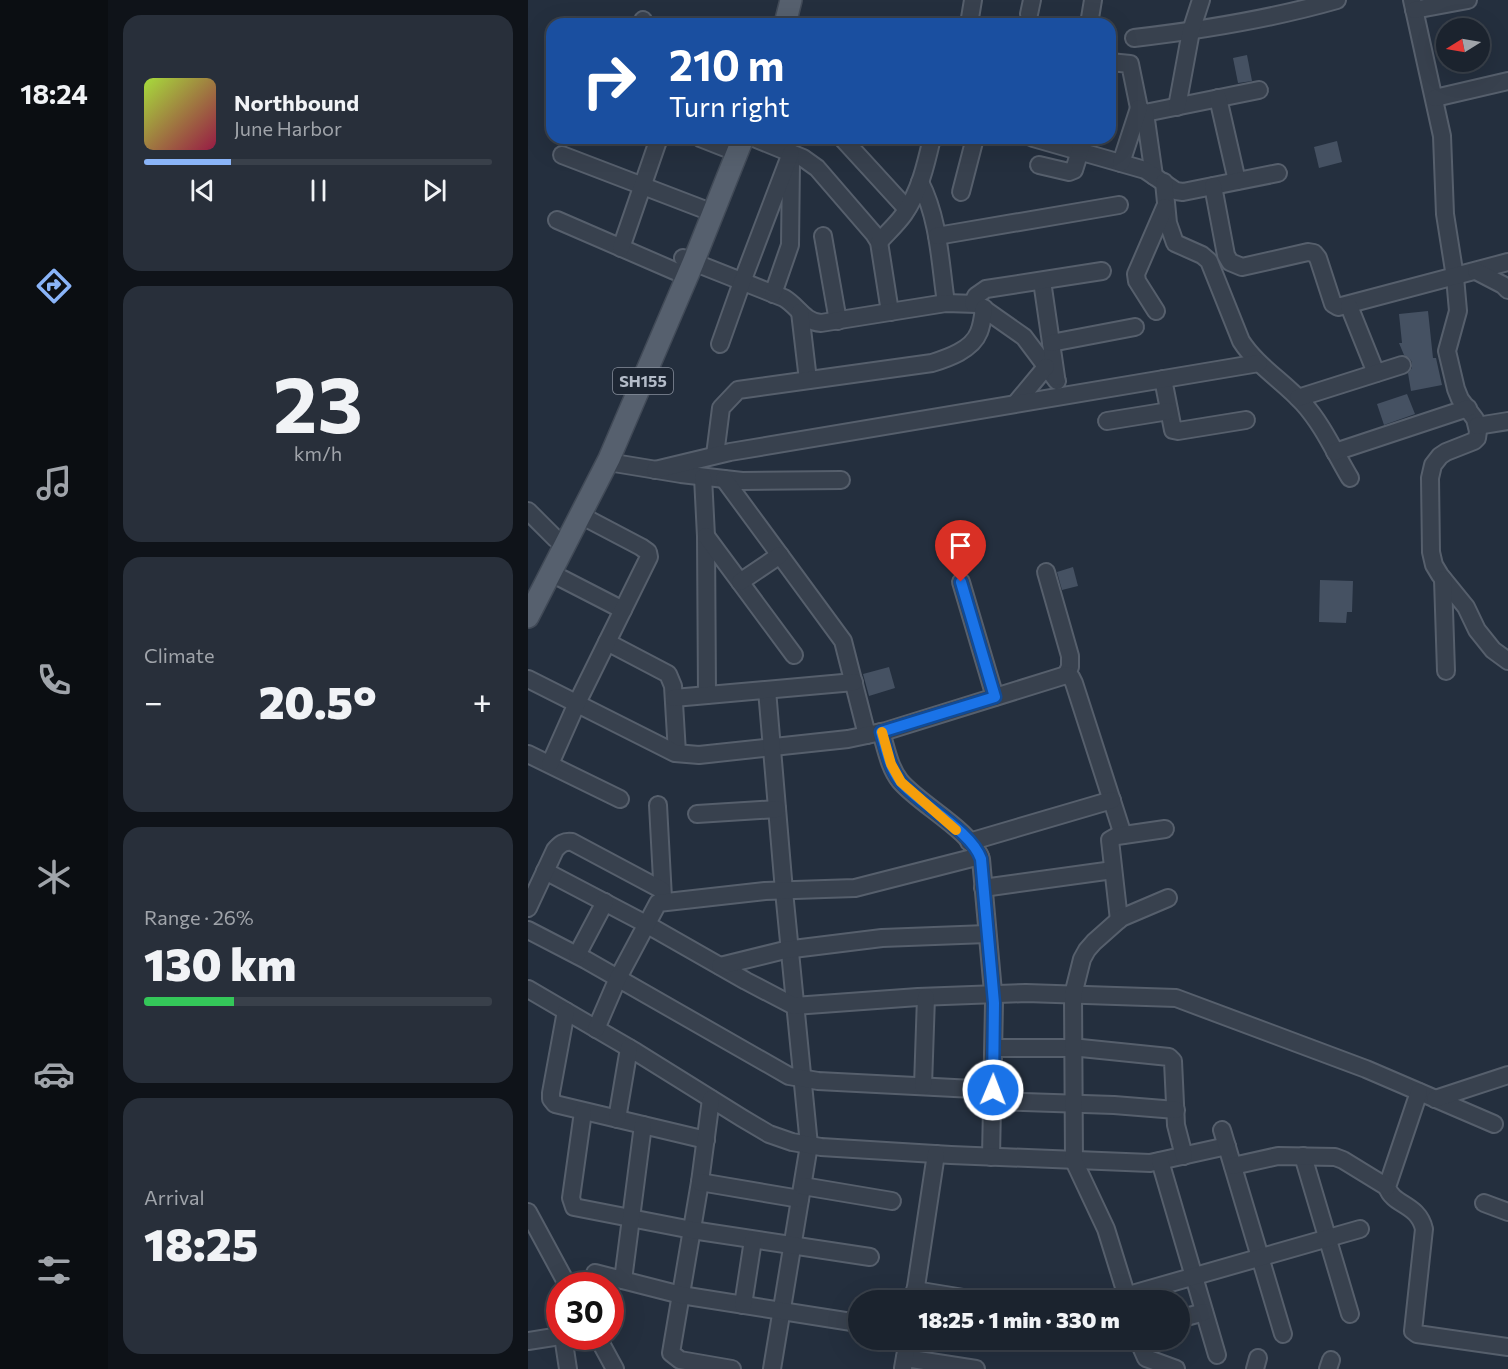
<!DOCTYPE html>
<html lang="en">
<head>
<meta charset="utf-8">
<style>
	body { margin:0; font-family:Commissioner,sans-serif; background:#282f3a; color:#f1f3f6; height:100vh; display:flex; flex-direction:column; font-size:22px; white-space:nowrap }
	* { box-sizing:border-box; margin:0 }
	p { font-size:20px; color:#a0a4aa }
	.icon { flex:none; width:33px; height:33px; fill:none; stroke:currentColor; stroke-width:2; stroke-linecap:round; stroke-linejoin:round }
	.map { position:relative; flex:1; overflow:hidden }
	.panel { display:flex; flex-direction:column; gap:15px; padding:15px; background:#0f1319; width:420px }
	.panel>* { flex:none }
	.banner { position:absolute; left:18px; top:18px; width:570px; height:126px; border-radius:18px; box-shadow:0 6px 24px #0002,0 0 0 2px #39404a; background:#1a4fa0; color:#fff; overflow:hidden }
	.needle { width:39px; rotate:259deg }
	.fabs { position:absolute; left:908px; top:18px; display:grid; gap:12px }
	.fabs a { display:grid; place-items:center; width:54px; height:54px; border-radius:50%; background:#1b232e; box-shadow:0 6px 24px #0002,0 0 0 2px #39404a; font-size:30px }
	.speed { position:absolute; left:18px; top:1272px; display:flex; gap:12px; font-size:30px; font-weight:700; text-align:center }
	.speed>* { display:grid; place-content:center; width:78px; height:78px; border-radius:50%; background:#1b232e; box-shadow:0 6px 24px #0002,0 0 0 2px #39404a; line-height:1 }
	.speed .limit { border:9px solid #d22; background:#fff; color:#111 }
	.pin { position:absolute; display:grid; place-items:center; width:51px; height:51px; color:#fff; margin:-62px -26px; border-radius:50% 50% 50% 0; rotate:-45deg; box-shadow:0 0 6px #0007 }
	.pin .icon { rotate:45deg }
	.me { position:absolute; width:66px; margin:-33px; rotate:1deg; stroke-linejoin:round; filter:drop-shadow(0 0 4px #0008) }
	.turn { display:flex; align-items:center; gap:21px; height:126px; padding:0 24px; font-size:27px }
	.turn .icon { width:78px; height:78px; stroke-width:2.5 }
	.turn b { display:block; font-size:42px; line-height:51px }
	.big { font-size:45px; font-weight:800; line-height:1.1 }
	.panel .tile { flex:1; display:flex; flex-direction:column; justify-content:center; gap:9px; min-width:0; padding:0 21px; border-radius:18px; background:#282f3a }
	.panel .dial { align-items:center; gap:0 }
	.dial b { font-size:78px; line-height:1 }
	.song { display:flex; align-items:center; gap:18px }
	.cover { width:72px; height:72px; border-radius:9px; background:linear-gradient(135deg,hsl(80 70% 55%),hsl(340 70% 35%)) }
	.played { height:6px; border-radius:3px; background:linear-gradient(90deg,#8ab4f8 25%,#39404a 25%) }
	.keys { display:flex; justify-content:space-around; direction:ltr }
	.heat { display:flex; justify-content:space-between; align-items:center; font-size:33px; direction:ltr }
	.charge { height:9px; border-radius:4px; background:linear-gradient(90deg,#34c759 26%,#39404a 0) }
	.trip { position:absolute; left:320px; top:1290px; width:342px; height:60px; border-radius:30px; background:#1b232e; box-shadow:0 6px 24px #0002,0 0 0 2px #39404a; font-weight:800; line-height:60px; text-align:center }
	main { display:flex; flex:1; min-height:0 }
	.tabs { display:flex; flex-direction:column; width:108px; justify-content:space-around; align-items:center; background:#0b0e12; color:#a0a4aa }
	.tabs .icon { width:42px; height:42px }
	.tabs .selected { color:#8ab4f8 }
	.tabs b { font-size:27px; color:#f1f3f6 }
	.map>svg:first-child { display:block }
</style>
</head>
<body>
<main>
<nav class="tabs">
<b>18:24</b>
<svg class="icon selected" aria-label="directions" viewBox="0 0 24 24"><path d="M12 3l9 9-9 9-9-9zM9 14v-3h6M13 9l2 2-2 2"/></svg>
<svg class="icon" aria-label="music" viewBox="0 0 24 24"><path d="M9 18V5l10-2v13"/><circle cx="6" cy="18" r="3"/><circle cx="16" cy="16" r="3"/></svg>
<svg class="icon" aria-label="phone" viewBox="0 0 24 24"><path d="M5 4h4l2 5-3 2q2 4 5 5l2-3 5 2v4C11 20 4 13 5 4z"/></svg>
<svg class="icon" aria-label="climate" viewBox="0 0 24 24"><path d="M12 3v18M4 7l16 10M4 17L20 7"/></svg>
<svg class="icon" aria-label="car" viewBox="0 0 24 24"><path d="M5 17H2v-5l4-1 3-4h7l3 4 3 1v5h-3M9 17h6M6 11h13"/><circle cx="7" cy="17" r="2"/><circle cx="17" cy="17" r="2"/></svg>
<svg class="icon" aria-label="filters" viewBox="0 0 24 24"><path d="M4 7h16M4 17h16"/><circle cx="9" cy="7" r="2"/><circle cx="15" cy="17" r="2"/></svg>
</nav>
<section class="panel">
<div class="tile">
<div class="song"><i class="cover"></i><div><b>Northbound</b><p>June Harbor</p></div></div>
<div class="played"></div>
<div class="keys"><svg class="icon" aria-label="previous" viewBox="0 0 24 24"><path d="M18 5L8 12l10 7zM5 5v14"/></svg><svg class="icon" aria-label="pause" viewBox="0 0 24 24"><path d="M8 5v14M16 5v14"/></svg><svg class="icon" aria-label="next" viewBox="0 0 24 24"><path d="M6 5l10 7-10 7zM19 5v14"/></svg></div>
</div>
<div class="tile dial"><b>23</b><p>km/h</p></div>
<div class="tile"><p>Climate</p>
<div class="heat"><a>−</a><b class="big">20.5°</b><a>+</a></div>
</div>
<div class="tile"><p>Range · 26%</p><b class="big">130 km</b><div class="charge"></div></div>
<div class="tile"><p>Arrival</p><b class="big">18:25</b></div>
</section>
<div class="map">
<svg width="980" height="1369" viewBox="0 0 980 1369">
	<rect width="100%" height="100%" fill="#242f3e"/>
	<g fill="#455162">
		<polygon points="719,55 724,81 710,83 705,58"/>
		<polygon points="809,141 814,162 791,168 786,147"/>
		<polygon points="900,311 905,358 908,358 914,385 883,391 880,373 884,368 884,362 881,358 876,355 871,343 874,343 871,314"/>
		<polygon points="879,394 887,414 856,425 849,404"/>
		<polygon points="545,567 550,586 534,590 529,572"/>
		<polygon points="792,580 825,581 824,612 819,612 818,623 791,622"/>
		<polygon points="361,667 367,688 341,696 335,674"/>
	</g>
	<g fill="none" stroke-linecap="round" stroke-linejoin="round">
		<defs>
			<g id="minor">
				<polyline points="884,0 914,136 917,214 927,277 930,311 919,351 928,389 932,399 947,419 950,431 949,438 946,441 918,452 912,456 905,465 902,478 903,552 906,565 912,575 938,607 949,630 965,650 980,661"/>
				<polyline points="886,10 940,0"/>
				<polyline points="501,14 504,0"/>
				<polyline points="114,24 115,20"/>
				<polyline points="441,24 445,0"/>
				<polyline points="561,24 565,0"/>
				<path d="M 606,38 C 675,30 743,19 809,0"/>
				<polyline points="582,62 602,64 611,108 617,113 731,90"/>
				<polyline points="690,98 709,181"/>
				<polyline points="907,98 980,81"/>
				<polyline points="649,107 663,31 673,0"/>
				<polyline points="617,113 626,176"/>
				<polyline points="172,138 200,149"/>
				<polyline points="226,138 275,158 289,168 346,234 351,242 362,312"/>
				<polyline points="314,138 379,209"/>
				<polyline points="505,138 617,170 648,191 655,192 750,173"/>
				<polyline points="34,155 175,209"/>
				<polyline points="593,163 611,108"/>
				<polyline points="511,165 541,172 546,170 556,138"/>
				<path d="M 392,182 C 411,219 412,262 418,303"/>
				<path d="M 636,182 L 640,223 L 647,243 L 674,255 L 681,261 L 713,341 C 729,366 755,381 775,403 C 795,425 807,453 822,478"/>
				<polyline points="685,186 698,255 702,262 714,267 780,252 786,253 790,258 805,304 810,307 980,262"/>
				<polyline points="433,192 447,138"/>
				<polyline points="29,220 149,272"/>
				<polyline points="295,236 310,321"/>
				<polyline points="409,236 591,205"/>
				<path d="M 351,242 C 359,233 369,224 376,214 C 392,191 398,164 404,138"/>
				<polyline points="93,248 131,138"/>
				<path d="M 155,258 L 256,298 C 270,306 276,322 293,323 L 418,303 L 449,304 L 496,337 L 529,381"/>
				<polyline points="948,271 975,285 980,290"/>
				<polyline points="514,281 528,377"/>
				<polyline points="245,294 262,245 263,162"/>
				<polyline points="445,303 448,296 458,289 574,271"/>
				<polyline points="821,306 848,373"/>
				<polyline points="628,311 609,281 608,274 637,207"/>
				<polyline points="272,312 280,380"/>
				<polyline points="523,343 607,327"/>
				<polyline points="192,344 214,282 263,153"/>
				<polyline points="635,379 645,430 650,431 718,420"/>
				<polyline points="770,398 874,365"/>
				<polyline points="488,403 518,367"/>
				<polyline points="579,421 641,411"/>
				<polyline points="949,426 980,421"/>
				<polyline points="807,452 940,408"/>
				<path d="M 187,455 L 193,408 L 210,390 L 404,363 C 420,358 444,350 451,332 C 454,325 455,316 456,308"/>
				<polyline points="80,462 153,474 214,481 313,480"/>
				<polyline points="127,470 202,452 731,363"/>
				<polyline points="175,477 178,536 179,695"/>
				<polyline points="196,479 315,641 339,735"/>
				<polyline points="0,511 28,539"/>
				<polyline points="178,536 266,655"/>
				<polyline points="518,572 542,656 542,667 538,675"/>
				<polyline points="23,573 95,610"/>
				<polyline points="915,579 918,671"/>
				<polyline points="212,582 252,555"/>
				<polyline points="433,582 467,697"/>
				<polyline points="79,642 140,674 145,686 149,753"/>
				<polyline points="0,679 147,753 171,755 320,739 358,731 538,675 543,677 546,683 595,835"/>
				<polyline points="239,690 256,891 281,1145 244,1369"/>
				<polyline points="146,698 326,682"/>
				<path d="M 353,732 C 358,748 361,767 372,781 C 392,805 443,830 453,859 L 466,1003 L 463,1157"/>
				<polyline points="0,754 92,799"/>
				<polyline points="22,764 49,703 121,557 120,552 113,547 52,515"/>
				<polyline points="130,805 135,898"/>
				<polyline points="169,814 249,809"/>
				<polyline points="441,842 584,800"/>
				<polyline points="17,871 118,924 218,981 266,1006 390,997 498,993 648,998 838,1069 966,1124"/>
				<polyline points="455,888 585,870"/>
				<path d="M 0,908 L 27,850 C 32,844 36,841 44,842 L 134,890"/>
				<polyline points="591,920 582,840 589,836 637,829"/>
				<polyline points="0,930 58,960 261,1076 290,1081 465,1090"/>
				<polyline points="49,955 77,902"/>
				<polyline points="192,966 257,950 354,938 459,934"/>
				<polyline points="0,989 108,1052 214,1118 241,1134 264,1142 293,1147 423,1155 622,1163 699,1146"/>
				<polyline points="38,1011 23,1093 23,1099 27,1104 178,1140"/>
				<polyline points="68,1029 90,978 130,903 237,891 327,888 452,856"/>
				<polyline points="466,1048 553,1048 641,1057 645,1061 648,1125 656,1156"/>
				<polyline points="395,1086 398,997"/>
				<path d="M 891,1092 L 859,1187 C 865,1206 890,1203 896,1229 L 885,1331 L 889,1334 L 980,1347"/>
				<polyline points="183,1099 172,1182 143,1353 152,1360 204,1369"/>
				<polyline points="907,1099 980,1075"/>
				<polyline points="465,1101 586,1105 648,1110"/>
				<polyline points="55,1112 43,1198 46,1207 164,1230 342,1257"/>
				<polyline points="89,1119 101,1048"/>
				<polyline points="694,1130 755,1334"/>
				<polyline points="775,1156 822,1314"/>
				<polyline points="632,1161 689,1355"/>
				<polyline points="705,1166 750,1156 807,1157 815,1160 859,1187"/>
				<polyline points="172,1182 272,1199"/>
				<polyline points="275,1186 364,1201"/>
				<polyline points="956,1203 980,1212"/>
				<polyline points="0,1212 40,1286"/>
				<polyline points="67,1273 153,1295 330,1323"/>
				<polyline points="95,1280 115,1125"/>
				<polyline points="387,1290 448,1300"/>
				<polyline points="386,1300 408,1154"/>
				<polyline points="583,1300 832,1229"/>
				<polyline points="600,1300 578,1229 546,1161 545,995 554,959 559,950 566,942 593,918 640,898"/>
				<polyline points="215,1305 225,1240"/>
				<polyline points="651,1319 676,1312"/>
				<polyline points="35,1336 40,1369"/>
				<polyline points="69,1336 87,1369"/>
				<polyline points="610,1340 618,1358 648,1369"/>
				<polyline points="0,1341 32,1336"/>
				<polyline points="377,1358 448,1369"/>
				<polyline points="375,1368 380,1340"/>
				<polyline points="727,1369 730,1358"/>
				<polyline points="800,1369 803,1360"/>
			</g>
			<g id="major">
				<polyline points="257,24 263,0"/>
				<polyline points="0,617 81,459 165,263 215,138"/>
			</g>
		</defs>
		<use href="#minor" stroke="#565f6c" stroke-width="20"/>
		<use href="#major" stroke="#414a57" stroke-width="24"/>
		<use href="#minor" stroke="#38414e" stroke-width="16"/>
		<use href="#major" stroke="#56606e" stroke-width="21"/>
	</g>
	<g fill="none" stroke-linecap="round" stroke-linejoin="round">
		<defs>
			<path id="route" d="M 433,582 L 467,697 L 353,732 C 358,748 361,767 372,781 C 392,805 443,830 453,859 L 466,1003 L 465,1090"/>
		</defs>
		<use href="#route" stroke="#114b97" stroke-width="15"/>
		<use href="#route" stroke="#1a73e8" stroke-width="10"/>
		<polyline stroke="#f59e0b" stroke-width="10" points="354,732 363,764 373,782 428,830"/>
	</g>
	<g text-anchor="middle" stroke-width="6" stroke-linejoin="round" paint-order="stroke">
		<rect fill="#1d2633" stroke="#878f9c" stroke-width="1.5" x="85" y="368" width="60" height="26" rx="4.5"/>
		<g font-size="16" font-weight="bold" fill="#b4bcc9">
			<text x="115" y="387">SH155</text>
		</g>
	</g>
</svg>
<div class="fabs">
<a><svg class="needle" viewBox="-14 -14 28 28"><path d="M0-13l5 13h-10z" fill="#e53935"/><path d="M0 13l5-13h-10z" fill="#a0a4aa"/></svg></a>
</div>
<div class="speed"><div class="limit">30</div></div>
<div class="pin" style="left:433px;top:582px;background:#d93025"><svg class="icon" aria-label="arrive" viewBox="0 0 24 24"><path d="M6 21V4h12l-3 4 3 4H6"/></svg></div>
<svg class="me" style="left:465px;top:1090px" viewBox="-20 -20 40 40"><circle r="17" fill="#1a73e8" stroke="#fff" stroke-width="3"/><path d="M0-11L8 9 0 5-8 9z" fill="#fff"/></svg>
<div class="trip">18:25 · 1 min · 330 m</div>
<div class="banner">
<div class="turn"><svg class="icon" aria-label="right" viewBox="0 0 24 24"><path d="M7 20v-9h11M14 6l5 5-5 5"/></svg><div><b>210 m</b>Turn right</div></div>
</div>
</div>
</main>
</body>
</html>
